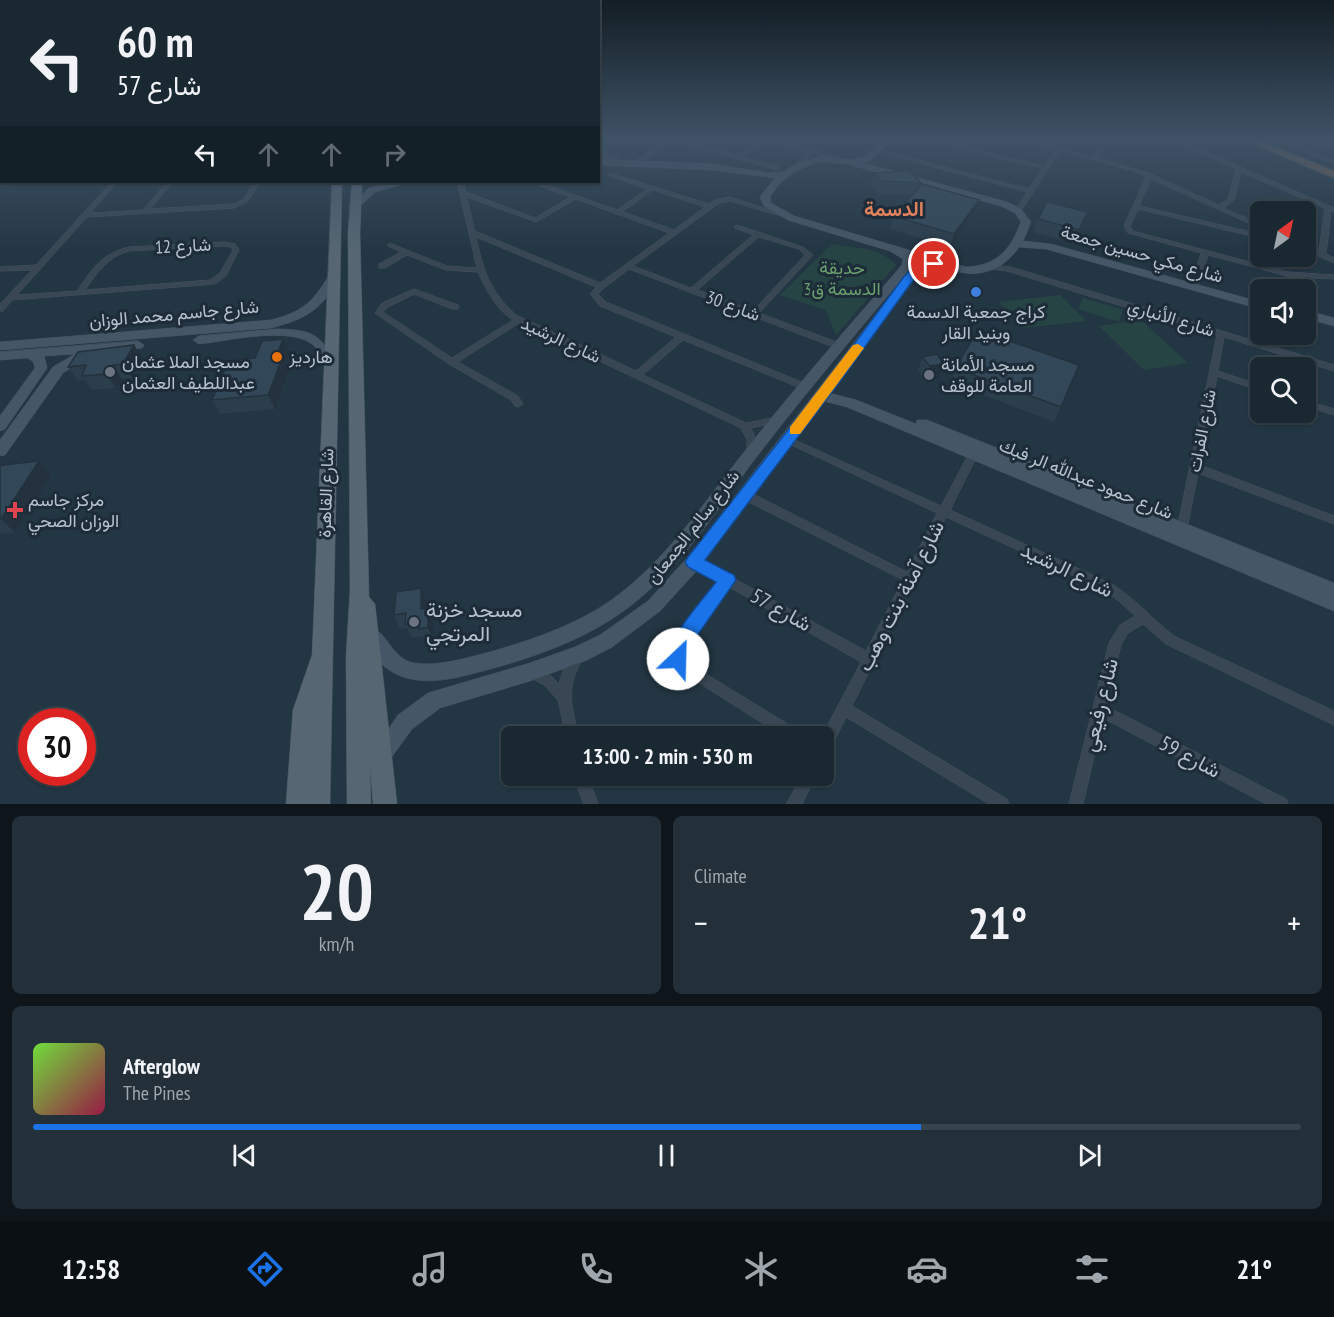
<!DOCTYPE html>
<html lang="en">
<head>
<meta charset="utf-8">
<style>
	body { margin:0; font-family:"PT Sans Narrow",Vazirmatn,sans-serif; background:#23303a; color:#f1f3f6; height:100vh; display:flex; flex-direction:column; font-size:22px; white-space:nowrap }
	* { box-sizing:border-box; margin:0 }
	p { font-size:20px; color:#9fa6ac }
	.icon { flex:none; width:33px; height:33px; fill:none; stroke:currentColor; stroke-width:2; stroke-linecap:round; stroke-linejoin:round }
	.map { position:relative; height:804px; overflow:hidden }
	.drawer { display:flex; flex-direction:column; gap:12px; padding:12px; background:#0e161c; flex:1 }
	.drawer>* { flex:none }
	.top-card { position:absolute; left:0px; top:0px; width:600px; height:183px; box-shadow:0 2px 4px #0004,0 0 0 2px #38444d; background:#1a2832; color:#f1f3f6; overflow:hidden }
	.needle { width:39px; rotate:33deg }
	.controls { position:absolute; left:1250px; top:201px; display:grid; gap:12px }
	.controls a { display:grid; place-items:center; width:66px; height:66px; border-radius:9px; background:#1a2832; box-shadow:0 2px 4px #0004,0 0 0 2px #38444d; font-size:30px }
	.speed { position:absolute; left:18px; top:708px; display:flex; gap:12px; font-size:30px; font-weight:700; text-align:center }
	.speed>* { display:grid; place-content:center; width:78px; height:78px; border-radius:50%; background:#1a2832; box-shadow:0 2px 4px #0004,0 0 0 2px #38444d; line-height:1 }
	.speed .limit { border:9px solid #d22; background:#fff; color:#111 }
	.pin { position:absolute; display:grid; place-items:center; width:51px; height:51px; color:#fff; margin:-26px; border:3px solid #fff; border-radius:50%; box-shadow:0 2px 6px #0007 }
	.me { position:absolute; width:66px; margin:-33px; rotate:24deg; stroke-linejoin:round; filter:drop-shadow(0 0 4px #0008) }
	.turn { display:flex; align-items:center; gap:21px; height:126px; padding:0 18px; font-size:27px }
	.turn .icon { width:78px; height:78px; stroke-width:2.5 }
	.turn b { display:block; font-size:42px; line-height:51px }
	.lanes { display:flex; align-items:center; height:57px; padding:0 18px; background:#0003; justify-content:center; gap:30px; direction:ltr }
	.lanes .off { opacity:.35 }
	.big { font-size:45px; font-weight:700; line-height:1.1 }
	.drawer .card { flex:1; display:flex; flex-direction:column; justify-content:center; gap:9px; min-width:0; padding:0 21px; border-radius:9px; background:#23303a }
	.drawer .dial { align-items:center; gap:0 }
	.dial b { font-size:78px; line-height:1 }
	.song { display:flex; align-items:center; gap:18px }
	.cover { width:72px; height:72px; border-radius:9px; background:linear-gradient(135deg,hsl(100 70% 55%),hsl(340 70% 35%)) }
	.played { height:6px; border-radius:3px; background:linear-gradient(90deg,#1a73e8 70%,#38444d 70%) }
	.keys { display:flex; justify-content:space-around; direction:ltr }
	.heat { display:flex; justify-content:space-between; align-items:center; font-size:33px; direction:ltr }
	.drawer .tiles { flex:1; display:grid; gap:12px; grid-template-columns:1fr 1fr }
	.card:last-child { grid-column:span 2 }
	.trip { position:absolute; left:501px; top:726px; width:333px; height:60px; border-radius:9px; background:#1a2832; box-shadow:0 2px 4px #0004,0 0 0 2px #38444d; font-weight:700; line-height:60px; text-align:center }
	.dock { display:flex; height:96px; justify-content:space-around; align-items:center; background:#0a1014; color:#9fa6ac }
	.dock .icon { width:42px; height:42px }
	.dock .current { color:#1a73e8 }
	.dock b { font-size:27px; color:#f1f3f6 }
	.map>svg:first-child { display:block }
</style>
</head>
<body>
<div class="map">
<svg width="1334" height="804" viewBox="0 0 1334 804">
	<rect width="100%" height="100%" fill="#233643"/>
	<g fill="#254443">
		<path d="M 832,244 C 856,249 878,246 896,265 L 836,335 L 826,310 L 780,295 Z"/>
		<polygon points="1060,295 1086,321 1023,328 999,302"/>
		<polygon points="1083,298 1123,310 1119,322 1078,309"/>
		<polygon points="1141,320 1188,363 1144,370 1099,326"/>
	</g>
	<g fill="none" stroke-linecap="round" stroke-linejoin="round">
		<defs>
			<g id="street">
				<polygon points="669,139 680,139 737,155 760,139 775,139 850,161 847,163 809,152 811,155 799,167 795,167 795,165 805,155 801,150 766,140 742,157 779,167 779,169 777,170 674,141 634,167 630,167 630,165"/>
				<polygon points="921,139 931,139 1044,166 1055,150 1016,139 1026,139 1057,147 1059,146 1061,149 1093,157 1103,139 1109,139 1098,158 1152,174 1153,175 1219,205 1228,199 1236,169 1169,139 1177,139 1334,208 1334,212 1331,211 1326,254 1334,258 1334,263 1305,250 1305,245 1319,251 1325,208 1241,172 1234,200 1224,208 1260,224 1260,228 1151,179 1139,206 1260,234 1260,238 1138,209 1130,226 1133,231 1288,272 1334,275 1334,279 1294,277 1293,290 1285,290 1287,276 1208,255 1200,283 1196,285 1193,285 1192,283 1201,253 1128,233 1124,226 1146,177 1134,171 1060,151 1021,211 1018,213 1015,211 1027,192 881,153 884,151 1029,189 1042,169"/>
				<polygon points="1275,139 1283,139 1302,147 1334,141 1334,145 1308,149 1334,160 1334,164"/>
				<polygon points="598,151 617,157 618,158 615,160 598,155"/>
				<rect x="0" y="157" width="2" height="4"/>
				<path d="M 609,174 L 613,174 L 709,204 L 715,200 L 730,197 L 789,216 L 784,217 L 730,201 L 719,203 L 633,266 L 691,288 L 753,235 L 735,228 L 734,227 L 737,225 L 803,247 L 813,255 L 759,313 L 842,344 L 843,346 L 842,348 L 836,348 L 629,269 L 604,288 L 598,294 L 606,302 L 809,385 L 810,387 L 809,389 L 803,389 L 683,340 L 643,375 L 746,423 L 777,417 L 780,418 L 782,420 L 780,422 L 751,428 C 755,437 759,444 755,453 L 749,453 L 747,451 L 747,440 L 741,428 L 519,323 L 458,362 L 518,396 L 523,404 L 518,407 L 515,406 L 511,400 L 449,364 L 375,313 L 382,303 L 414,289 L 458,305 L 459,307 L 458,309 L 452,309 L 414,294 L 388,307 L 383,312 L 452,358 L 513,320 C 496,309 486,290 478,272 L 446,270 L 407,255 L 385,268 L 379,268 L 379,264 L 401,252 L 388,246 L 388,244 L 392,244 L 447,266 L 477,268 L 457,182 L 463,182 L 466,192 L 535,218 L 570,197 L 532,183 L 531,182 L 538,182 L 617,210 L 647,189 L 609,176 ZM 653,190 L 705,207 L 674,230 L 623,212 ZM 467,197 L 536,222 L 576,199 L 669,233 L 600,283 L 475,231 ZM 476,237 L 596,287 L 590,294 L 600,306 L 676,337 L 636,371 L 516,315 C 489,290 484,272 476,237 ZM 759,237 L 799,249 L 805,255 L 753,311 L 698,290 Z"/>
				<polygon points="0,181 45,182 42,184 0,185"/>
				<path d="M 109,182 L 115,182 L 114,186 L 90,213 L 143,210 L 167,182 L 173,182 L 150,209 L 233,204 L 244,199 L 254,182 L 260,182 L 248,201 L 234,208 L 87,217 L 17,295 L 77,291 C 92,269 101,254 129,247 L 224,242 L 235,244 L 239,250 L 226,276 L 215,284 L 12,300 L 3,311 L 0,311 L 0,304 L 32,270 L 0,271 L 0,267 L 36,265 L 108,186 ZM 224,246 L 231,247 L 233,250 L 220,273 L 210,280 L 85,290 C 97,273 108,256 129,251 Z"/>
				<polygon points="990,265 1011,267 1334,365 1334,371 1224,337 1218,371 1260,385 1260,391 1217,376 1200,465 1334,516 1334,524 1198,473 1187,529 1186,532 1182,533 1178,532 1177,529 1217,335 1007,271 990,269"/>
				<polygon points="1305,400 1334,409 1334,415 1305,406"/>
				<path d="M 788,437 L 941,506 L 972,448 L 978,448 L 980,450 L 950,510 L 1110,583 C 1134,597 1152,619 1174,636 L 1334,711 L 1334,725 L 1166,644 L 1143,624 L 1128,633 L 1121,645 L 1106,706 L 1286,799 L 1288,804 L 1266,804 L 1103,718 L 1083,804 L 1069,804 L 1109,643 L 1120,625 L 1135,616 L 1119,601 L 1102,589 L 946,517 L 852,706 L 1007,799 L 1009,804 L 989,804 L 846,717 L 829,752 L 824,754 L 824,736 L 822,736 L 861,662 L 729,587 L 687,646 L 684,658 L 688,663 L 799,731 L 800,736 L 783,736 L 680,671 L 672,659 L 677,640 L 720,582 L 690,565 L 688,562 L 690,559 L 694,557 L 698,559 L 866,651 L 903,580 L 741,498 L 740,495 L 741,492 L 745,491 L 749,492 L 907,572 L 937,513 L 785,442 L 783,440 L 785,438 Z"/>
				<path d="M 578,650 L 582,652 L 584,656 C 581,663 576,670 574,678 C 568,697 574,717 579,736 L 566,736 L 558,700 L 544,685 L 527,676 L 525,672 L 527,668 L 531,666 L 552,677 L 559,684 C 562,672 567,656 578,650 Z"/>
				<polygon points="574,776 588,776 598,804 584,804"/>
				<polygon points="802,776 816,776 802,804 787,804"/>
			</g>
			<g id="secondary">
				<path d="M 884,139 L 893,139 L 870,161 L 863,163 L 1007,202 L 1021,209 L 1031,222 L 1023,241 L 1051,244 L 1260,302 L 1260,309 L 1046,249 L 1019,247 C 1007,265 987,276 965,273 C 949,271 937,265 922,269 L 829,393 L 856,400 L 916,424 L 917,420 L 927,420 L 1334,583 L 1334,611 L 847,407 L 824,401 L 700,567 L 660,611 L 612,647 L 587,660 L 530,681 L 440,708 L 412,729 L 388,762 L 381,765 L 374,762 L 371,755 L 398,715 L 428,693 L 530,663 L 575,647 L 600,635 L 648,601 L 688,557 L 914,265 L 925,261 L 913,258 L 911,268 C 859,330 807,391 758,455 C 717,509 679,572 622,612 C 577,644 520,662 467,675 C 420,687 383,683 361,634 L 364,628 L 370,626 C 388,633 392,659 414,663 C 438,667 466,658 490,652 C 531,640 574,626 610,601 C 667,561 706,499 749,446 C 798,384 850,325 902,265 L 903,259 L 890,251 L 788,220 L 764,206 L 760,197 L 775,178 L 712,170 L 598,165 L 598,159 L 712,164 L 770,173 L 783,172 L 794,165 L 815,158 L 823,156 L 852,160 L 864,157 ZM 823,162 L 847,164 L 1001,206 L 1015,213 L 1021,222 C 1011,249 997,266 966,267 L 794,216 L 771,203 L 770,197 C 781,178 801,165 823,162 Z"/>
				<polygon points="396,182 411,182 375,192 357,209 349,207 369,188"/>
				<path d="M 332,276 L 338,279 C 321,311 305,319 271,328 L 0,350 L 0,342 L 271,320 C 302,312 312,303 328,277 Z"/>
				<polygon points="1305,310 1334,318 1334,326 1305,318"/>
				<path d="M 277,329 C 312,330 320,333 337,365 L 331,369 L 326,368 C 322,360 319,349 312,344 C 288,326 227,341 199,344 L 193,340 L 199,336 Z"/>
				<polygon points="138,341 144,345 142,348 92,353 90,356 63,373 5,455 0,456 0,440 53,367 75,354 44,356 47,368 5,429 0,431 0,416 35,368 33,361 27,358 0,360 0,352"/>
			</g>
			<g id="primary">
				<polygon points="332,182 342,182 330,804 286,804 293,710 312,655"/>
				<polygon points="352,182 362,182 360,233 369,597 375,604 397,804 373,804 370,766 371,804 347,804 346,656 350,590 348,233"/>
			</g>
			<polygon id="highway" points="1242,139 1256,139 1334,171 1334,178"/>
		</defs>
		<use href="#street" stroke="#45535f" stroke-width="1"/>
		<use href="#secondary" stroke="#45535f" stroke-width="1"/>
		<use href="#primary" stroke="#45535f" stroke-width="1"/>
		<use href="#highway" stroke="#43525d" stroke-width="2"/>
		<use href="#street" fill="#384753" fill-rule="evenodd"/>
		<use href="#secondary" fill="#455766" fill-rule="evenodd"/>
		<use href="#primary" fill="#566773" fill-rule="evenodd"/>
		<use href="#highway" fill="#796554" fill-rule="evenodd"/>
	</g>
	<g fill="#2b3e4c">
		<polygon points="874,173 921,183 920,186 975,212 950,247 890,229 893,216 912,196 878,193 871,185"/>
		<polygon points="1088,212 1074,243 1033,232 1038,219"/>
		<polygon points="134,345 143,359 132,378 122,379 116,388 92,390 85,380 78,381 68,367"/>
		<polygon points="289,352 286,363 289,370 275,409 220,414 212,400 255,358"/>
		<polygon points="922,357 944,364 939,378 925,381 918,371"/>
		<polygon points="955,368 1061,407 1054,422 950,382"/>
		<polygon points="39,461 51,476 15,533 0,534 0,466"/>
		<polygon points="421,588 427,602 427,608 434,621 433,641 425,642 423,636 411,638 407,628 400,629 394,615"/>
	</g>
	<g fill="#23323e">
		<polygon points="979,200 975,212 950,247 954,234"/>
		<polygon points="283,339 289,352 286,363 289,370 275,409 268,395 276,357"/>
		<polygon points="134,345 143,359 132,378 123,364"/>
		<polygon points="944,364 939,378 925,381 930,366"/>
		<polygon points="113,365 122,379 116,388 106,374"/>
		<polygon points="39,461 51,476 15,533 1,519"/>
		<polygon points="421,588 427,602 427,623 421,609"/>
		<polygon points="428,608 434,621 433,641 428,627"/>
	</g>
	<g fill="#324858" stroke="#23323e" stroke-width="1.5">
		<polygon points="909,171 921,183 881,181 874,173"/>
		<polygon points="922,184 979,200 954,234 893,216"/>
		<polygon points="1047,202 1088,212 1079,230 1038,219"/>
		<polygon points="978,330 1079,365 1061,407 955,368"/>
		<polygon points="283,339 276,357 283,356 268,395 212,400 229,360 255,358 262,341"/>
		<polygon points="134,345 123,364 113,365 106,374 82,376 86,365 68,367 78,352"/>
		<polygon points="937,354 944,364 930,366 922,357"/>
		<polygon points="39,461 1,519 0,519 0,466 3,465"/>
		<polygon points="421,588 421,609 428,608 428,627 419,629 419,622 405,624 406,613 394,615 396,592"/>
	</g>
	<linearGradient id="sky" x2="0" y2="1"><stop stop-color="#131e25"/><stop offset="0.55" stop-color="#3f5266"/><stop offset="1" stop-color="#3f5266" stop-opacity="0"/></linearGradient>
	<rect width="1334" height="252" fill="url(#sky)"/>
	<path fill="#1a73e8" stroke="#114b97" stroke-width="1.5" d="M 934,260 L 937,261 L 937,266 L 923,269 L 911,283 L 838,384 L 705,560 L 734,575 L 736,580 L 689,647 L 684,665 L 678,668 L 671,665 C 661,643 703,600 716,582 L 688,567 L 685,562 L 688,557 L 829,378 L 903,278 L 916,264 Z"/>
	<polygon fill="#f59e0b" points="858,344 864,348 800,434 790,434 790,427 853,345"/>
	<circle fill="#3f7fe0" stroke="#1d2c38" stroke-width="2" cx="976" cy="292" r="6"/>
	<circle fill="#e8710a" stroke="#1d2c38" stroke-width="2" cx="277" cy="357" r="6"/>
	<g fill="#6b7280" stroke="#1d2c38" stroke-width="2">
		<circle cx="110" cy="372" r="6"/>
		<circle cx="929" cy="375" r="6"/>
		<circle cx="414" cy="622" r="6"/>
	</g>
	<path fill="#e0444e" stroke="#1d2c38" stroke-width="2" d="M12 501h6v6h6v6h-6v6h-6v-6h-6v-6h6z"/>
	<g text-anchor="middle" stroke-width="6" stroke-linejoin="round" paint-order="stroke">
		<g font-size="18" fill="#b5c2cd" stroke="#1d2c38">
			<text transform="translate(183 246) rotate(-3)" y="6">شارع 12</text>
			<text transform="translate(1142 254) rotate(16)" y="6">شارع مكي حسين جمعة</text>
			<text transform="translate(733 306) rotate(20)" y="6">شارع 30</text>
			<text transform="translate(174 314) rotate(-5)" y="6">شارع جاسم محمد الوزان</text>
			<text transform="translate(1171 318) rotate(17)" y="6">شارع الأنباري</text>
			<text transform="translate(561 340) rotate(25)" y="6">شارع الرشيد</text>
			<text transform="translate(1202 431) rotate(-79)" y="6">شارع الفرات</text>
			<text transform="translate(1086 479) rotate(22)" y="6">شارع حمود عبدالله الر فبك</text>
			<text transform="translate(326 493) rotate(-88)" y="6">شارع القاهرة</text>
			<text transform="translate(693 527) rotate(-52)" y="6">شارع سالم الجمعان</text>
		</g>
		<g font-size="18" fill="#6aa06d" stroke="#1d2c38">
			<text x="842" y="274">حديقة<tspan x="842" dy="21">الدسمة ق3</tspan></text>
		</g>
		<g font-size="18" fill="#b5c2cd" stroke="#1d2c38" text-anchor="start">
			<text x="976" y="318" text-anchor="middle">كراج جمعية الدسمة<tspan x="976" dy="21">وبنيد القار</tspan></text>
			<text x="289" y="363">هارديز</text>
			<text x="122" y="368">مسجد الملا عثمان<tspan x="122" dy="21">عبداللطيف العثمان</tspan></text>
			<text x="941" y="371">مسجد الأمانة<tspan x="941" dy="21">العامة للوقف</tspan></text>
			<text x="28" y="506">مركز جاسم<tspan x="28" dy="21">الوزان الصحي</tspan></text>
		</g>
		<g font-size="20" font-weight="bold" fill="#e0815d" stroke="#1d2c38">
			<text x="894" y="216">الدسمة</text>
		</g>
		<g font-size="21" fill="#b5c2cd" stroke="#1d2c38">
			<text transform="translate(1067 570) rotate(26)" y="7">شارع الرشيد</text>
			<text transform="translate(901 596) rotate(-63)" y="7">شارع آمنة بنت وهب</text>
			<text transform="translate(781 610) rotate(29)" y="7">شارع 57</text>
			<text transform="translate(1100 705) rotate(-76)" y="7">شارع رفيعي</text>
			<text transform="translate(1190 757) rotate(28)" y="7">شارع 59</text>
		</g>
		<g font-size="21" fill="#b5c2cd" stroke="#1d2c38" text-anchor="start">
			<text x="426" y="617">مسجد خزنة<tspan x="426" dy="24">المرتجي</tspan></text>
		</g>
	</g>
</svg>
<div class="controls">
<a><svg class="needle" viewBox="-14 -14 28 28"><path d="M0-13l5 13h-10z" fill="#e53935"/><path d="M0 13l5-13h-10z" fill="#9fa6ac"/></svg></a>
<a><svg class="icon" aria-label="sound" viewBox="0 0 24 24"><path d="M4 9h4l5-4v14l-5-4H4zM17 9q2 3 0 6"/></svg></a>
<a><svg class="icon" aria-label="search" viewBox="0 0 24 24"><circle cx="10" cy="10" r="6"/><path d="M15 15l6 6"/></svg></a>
</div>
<div class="speed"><div class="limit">30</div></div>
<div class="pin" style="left:934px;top:264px;background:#d93025"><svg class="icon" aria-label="arrive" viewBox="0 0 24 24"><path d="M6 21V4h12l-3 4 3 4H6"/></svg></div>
<svg class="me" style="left:678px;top:659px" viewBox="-20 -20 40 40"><circle r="19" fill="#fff"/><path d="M0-13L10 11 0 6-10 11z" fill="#1a73e8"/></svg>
<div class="trip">13:00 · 2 min · 530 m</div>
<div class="top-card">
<div class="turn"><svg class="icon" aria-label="left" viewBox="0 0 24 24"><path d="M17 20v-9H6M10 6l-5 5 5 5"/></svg><div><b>60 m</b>شارع 57</div></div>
<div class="lanes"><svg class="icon" aria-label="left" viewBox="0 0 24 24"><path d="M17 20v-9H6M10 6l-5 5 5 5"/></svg><svg class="icon off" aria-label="ahead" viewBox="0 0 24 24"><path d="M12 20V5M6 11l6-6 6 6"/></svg><svg class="icon off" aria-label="ahead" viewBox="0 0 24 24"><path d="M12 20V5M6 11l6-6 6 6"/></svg><svg class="icon off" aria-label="right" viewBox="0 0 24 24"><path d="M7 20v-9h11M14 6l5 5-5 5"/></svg></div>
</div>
</div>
<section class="drawer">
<div class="tiles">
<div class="card dial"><b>20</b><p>km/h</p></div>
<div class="card"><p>Climate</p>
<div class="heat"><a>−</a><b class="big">21°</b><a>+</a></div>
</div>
<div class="card">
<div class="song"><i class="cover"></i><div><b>Afterglow</b><p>The Pines</p></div></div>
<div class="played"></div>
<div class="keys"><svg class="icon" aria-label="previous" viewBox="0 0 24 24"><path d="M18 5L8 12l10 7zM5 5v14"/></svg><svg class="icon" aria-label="pause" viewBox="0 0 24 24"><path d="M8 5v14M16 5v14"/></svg><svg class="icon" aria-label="next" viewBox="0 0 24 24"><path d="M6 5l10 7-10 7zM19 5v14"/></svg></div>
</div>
</div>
</section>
<nav class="dock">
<b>12:58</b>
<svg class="icon current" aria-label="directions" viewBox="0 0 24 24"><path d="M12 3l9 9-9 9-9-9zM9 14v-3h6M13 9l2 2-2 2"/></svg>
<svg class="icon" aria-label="music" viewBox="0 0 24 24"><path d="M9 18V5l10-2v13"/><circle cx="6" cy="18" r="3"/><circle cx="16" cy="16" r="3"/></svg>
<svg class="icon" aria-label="phone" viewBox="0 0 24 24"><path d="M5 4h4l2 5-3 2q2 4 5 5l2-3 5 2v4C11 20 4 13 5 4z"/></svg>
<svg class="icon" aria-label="climate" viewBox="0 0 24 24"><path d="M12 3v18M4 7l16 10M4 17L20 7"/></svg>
<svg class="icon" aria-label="car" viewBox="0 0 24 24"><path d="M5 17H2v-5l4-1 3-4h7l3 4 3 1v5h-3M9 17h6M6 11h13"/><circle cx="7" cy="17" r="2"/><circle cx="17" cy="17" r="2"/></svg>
<svg class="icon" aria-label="filters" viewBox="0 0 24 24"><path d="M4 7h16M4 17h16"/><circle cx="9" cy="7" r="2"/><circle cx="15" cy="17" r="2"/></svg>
<b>21°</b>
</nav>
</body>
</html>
